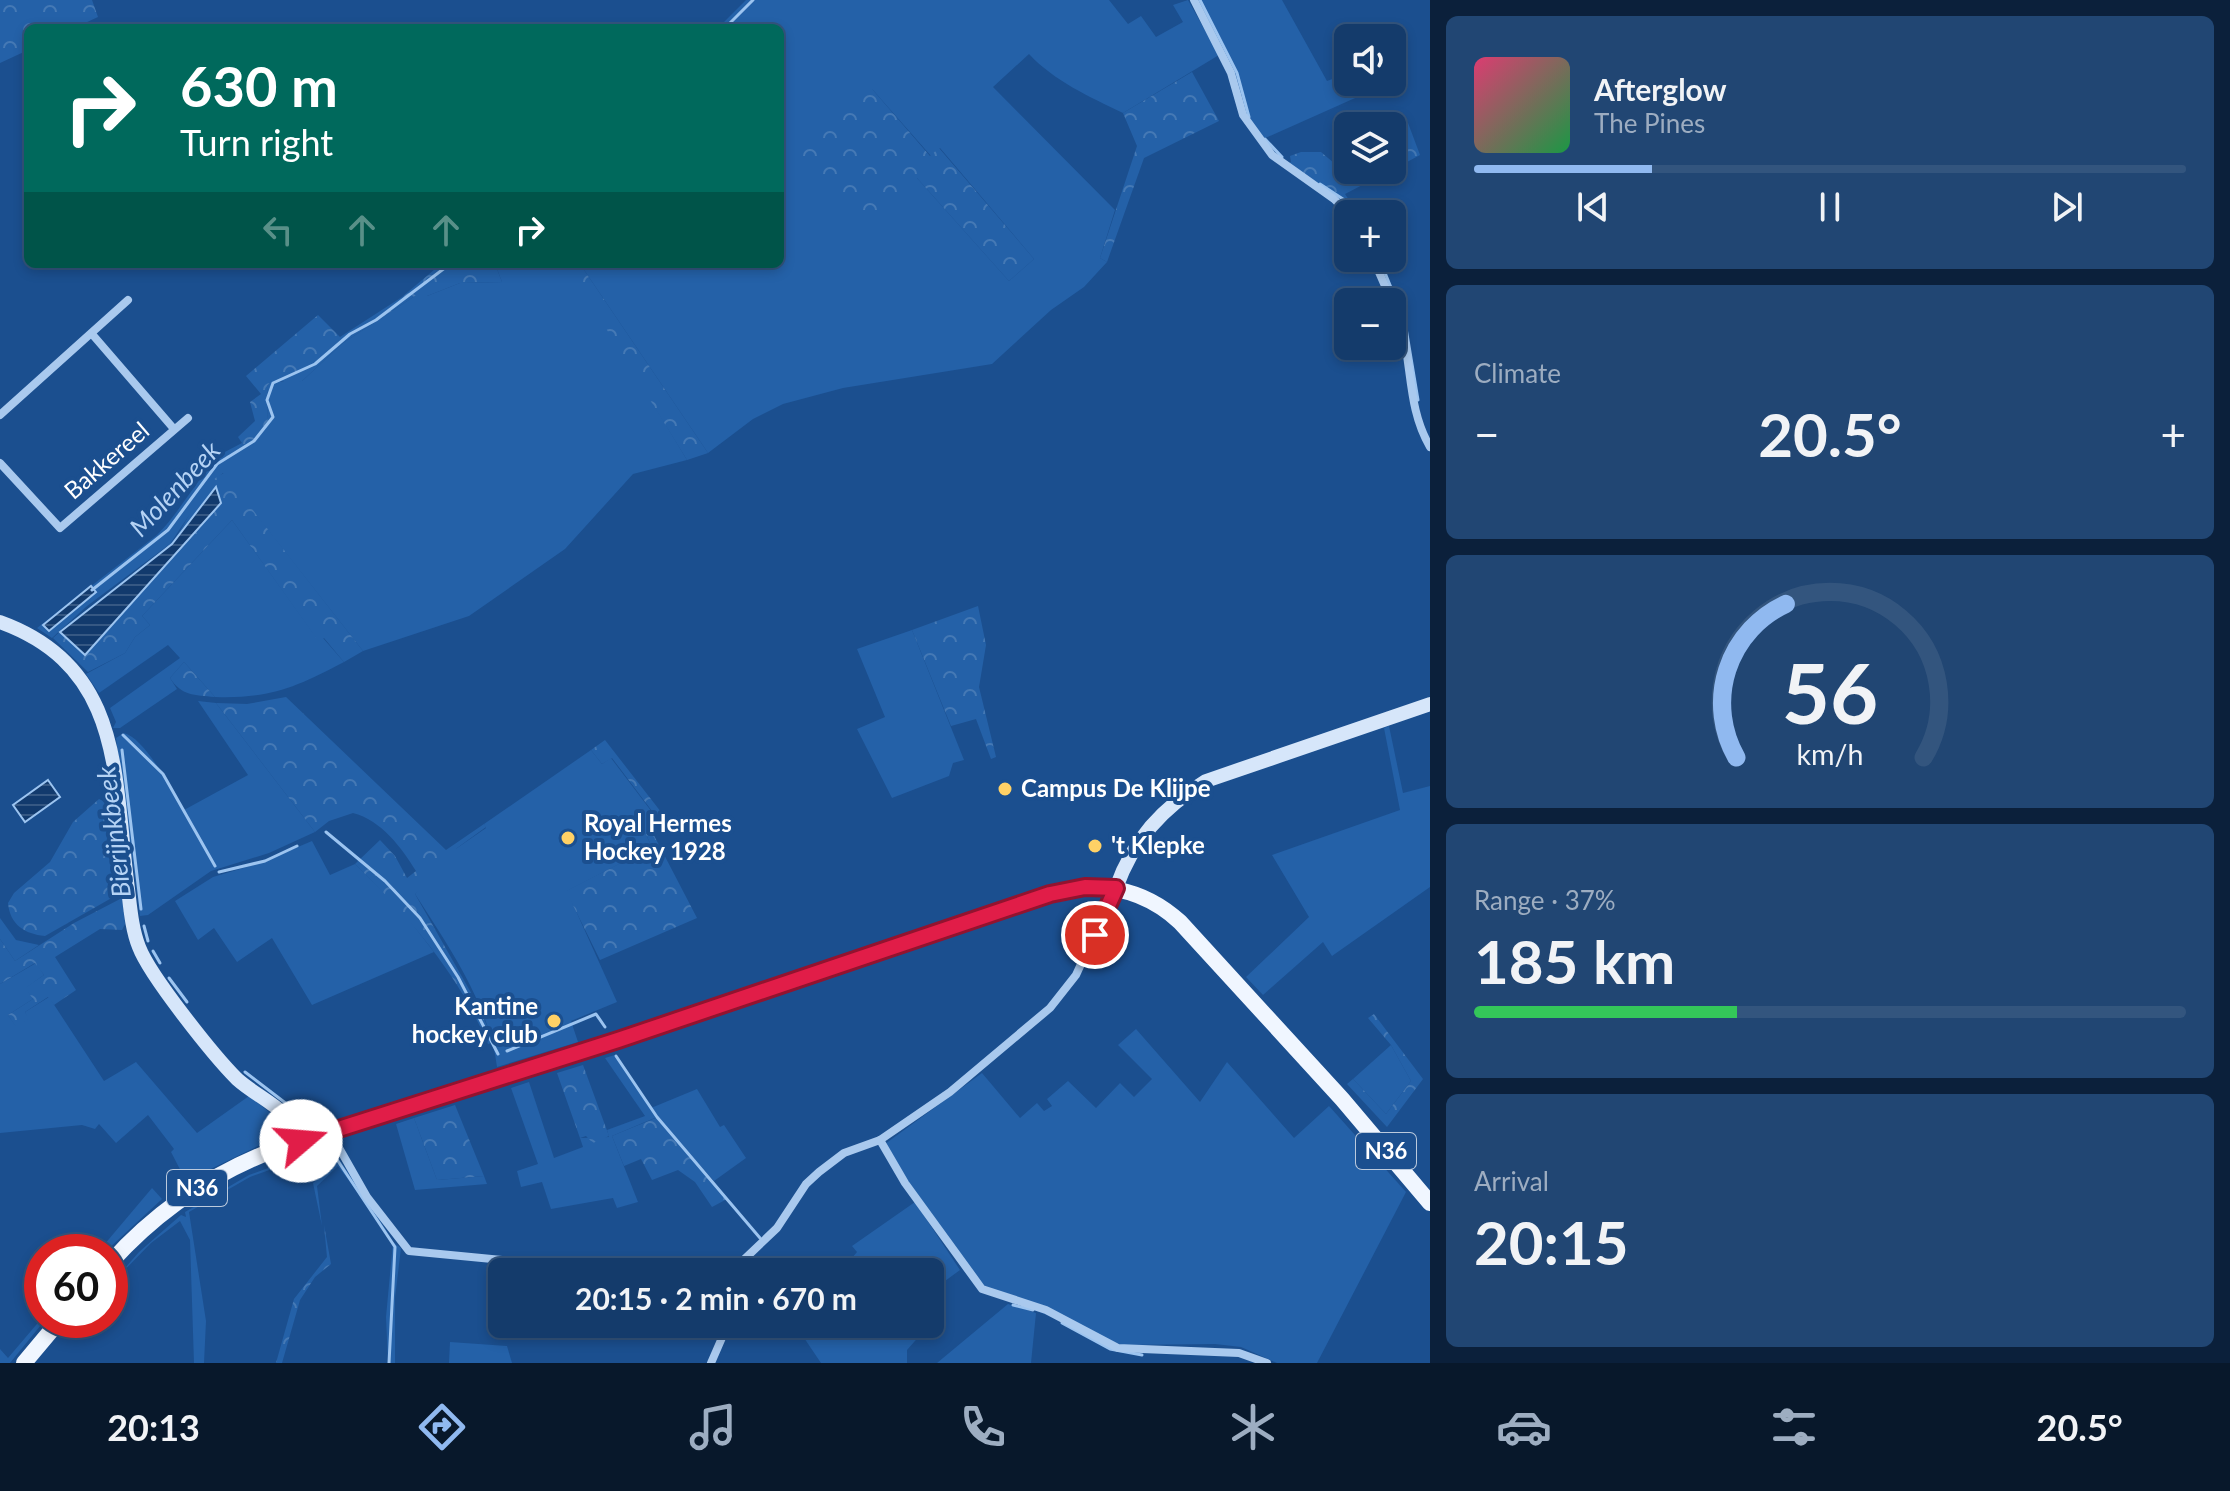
<!DOCTYPE html>
<html lang="en">
<head>
<meta charset="utf-8">
<style>
	body { margin:0; font-family:Lato,sans-serif; background:#214673; color:#f1f3f6; height:100vh; display:flex; flex-direction:column; font-size:30px; white-space:nowrap }
	* { box-sizing:border-box; margin:0 }
	p { font-size:26px; color:#9dadc1 }
	.icon { flex:none; width:44px; height:44px; fill:none; stroke:currentColor; stroke-width:2; stroke-linecap:round; stroke-linejoin:round }
	.map { position:relative; flex:1; overflow:hidden }
	.details { display:flex; flex-direction:column; gap:16px; padding:16px; background:#0b203b; width:800px }
	.details>* { flex:none }
	.banner { position:absolute; left:24px; top:24px; width:760px; height:244px; border-radius:12px; box-shadow:0 4px 12px #0003,0 0 0 2px #33557e; background:#00695c; color:#fff; overflow:hidden }
	.fabs { position:absolute; left:1334px; top:24px; display:grid; gap:16px }
	.fabs a { display:grid; place-items:center; width:72px; height:72px; border-radius:12px; background:#143b6b; box-shadow:0 4px 12px #0003,0 0 0 2px #33557e; font-size:40px }
	.speed { position:absolute; left:24px; top:1234px; display:flex; gap:16px; font-size:40px; font-weight:700; text-align:center }
	.speed>* { display:grid; place-content:center; width:104px; height:104px; border-radius:50%; background:#143b6b; box-shadow:0 4px 12px #0003,0 0 0 2px #33557e; line-height:1 }
	.speed .limit { border:12px solid #d22; background:#fff; color:#111 }
	.pin { position:absolute; display:grid; place-items:center; width:68px; height:68px; color:#fff; margin:-34px; border:4px solid #fff; border-radius:50%; box-shadow:0 2px 8px #0007 }
	.me { position:absolute; width:88px; margin:-44px; rotate:72deg; stroke-linejoin:round; filter:drop-shadow(0 0 6px #0008) }
	.turn { display:flex; align-items:center; gap:28px; height:168px; padding:0 24px; font-size:36px }
	.turn .icon { width:104px; height:104px; stroke-width:2.5 }
	.turn b { display:block; font-size:56px; line-height:68px }
	.lanes { display:flex; align-items:center; height:76px; padding:0 24px; background:#0003; justify-content:center; gap:40px; direction:ltr }
	.lanes .off { opacity:.35 }
	.big { font-size:60px; font-weight:700; line-height:1.1 }
	.details .tile { flex:1; display:flex; flex-direction:column; justify-content:center; gap:12px; min-width:0; padding:0 28px; border-radius:12px; background:#214673 }
	.details .dial { align-items:center; gap:0 }
	.dial svg { height:208px; overflow:visible; fill:none; stroke:#33557e; stroke-width:7; stroke-linecap:round; text-anchor:middle }
	.dial text { fill:#f1f3f6; stroke:none }
	.song { display:flex; align-items:center; gap:24px }
	.cover { width:96px; height:96px; border-radius:12px; background:linear-gradient(135deg,hsl(340 70% 55%),hsl(140 70% 35%)) }
	.played { height:8px; border-radius:4px; background:linear-gradient(90deg,#90b9f0 25%,#33557e 25%) }
	.keys { display:flex; justify-content:space-around; direction:ltr }
	.heat { display:flex; justify-content:space-between; align-items:center; font-size:44px; direction:ltr }
	.charge { height:12px; border-radius:6px; background:linear-gradient(90deg,#34c759 37%,#33557e 0) }
	.trip { position:absolute; left:488px; top:1258px; width:456px; height:80px; border-radius:12px; background:#143b6b; box-shadow:0 4px 12px #0003,0 0 0 2px #33557e; font-weight:700; line-height:80px; text-align:center }
	.tab-bar { display:flex; height:128px; justify-content:space-around; align-items:center; background:#08182b; color:#9dadc1 }
	.tab-bar .icon { width:56px; height:56px }
	.tab-bar .on { color:#90b9f0 }
	.tab-bar b { font-size:36px; color:#f1f3f6 }
	main { display:flex; flex:1; min-height:0 }
	.map>svg:first-child { display:block }
</style>
</head>
<body>
<main>
<div class="map">
<svg width="1430" height="1363" viewBox="0 0 1430 1363">
	<defs>
		<pattern id="forest-crowns" width="20" height="18" patternUnits="userSpaceOnUse" patternTransform="scale(2)"><rect width="20" height="18" fill="#2461a8"/><path d="M2 6a3 3 0 1 1 6 0M12 15a3 3 0 1 1 6 0" fill="none" stroke="#4579b5"/></pattern>
		<pattern id="water-rules" width="6" height="5" patternUnits="userSpaceOnUse" patternTransform="scale(2)"><rect width="6" height="5" fill="#123a6d"/><path d="M0 2.5h6" fill="none" stroke="#365883"/></pattern>
	</defs>
	<rect width="100%" height="100%" fill="#1b4f8f"/>
	<g fill="#2461a8" fill-rule="evenodd">
		<path d="M 746,0 L 1109,0 L 1128,24 L 1141,16 L 1156,37 L 1183,22 L 1173,5 L 1188,0 L 1219,55 L 1123,113 C 1090,97 1054,81 1029,54 L 993,87 L 1115,210 L 1100,258 L 1107,262 L 1084,287 L 1051,310 L 992,364 L 843,388 L 783,404 L 753,419 L 708,453 L 580,264 L 780,264 L 780,28 L 718,28 ZM 872,89 L 931,156 L 940,148 L 1034,259 L 1009,281 L 917,178 Z"/>
		<polygon points="1197,0 1282,0 1327,81 1348,73 1348,82 1391,82 1263,139 1245,112"/>
		<path d="M 495,264 L 569,264 L 687,460 L 633,474 L 565,549 L 469,616 L 363,651 L 223,473 L 210,484 L 170,544 L 87,606 L 52,638 L 37,628 L 157,535 C 182,510 197,477 223,453 L 226,456 C 243,448 256,439 268,425 L 267,386 L 273,378 L 282,382 L 302,381 L 343,343 L 415,296 L 427,296 L 460,283 L 502,282 Z"/>
		<path d="M 232,520 L 319,641 L 323,638 L 344,662 C 297,687 269,699 215,697 L 184,662 L 170,678 L 177,689 L 120,728 L 113,728 L 116,722 L 110,708 L 180,658 L 168,645 L 99,693 L 86,674 L 125,653 L 135,637 L 150,625 L 142,616 Z"/>
		<polygon points="912,630 964,760 953,763 949,776 892,798 857,729 885,717 857,649"/>
		<path d="M 198,701 L 216,703 L 315,832 L 269,853 L 211,871 L 148,915 L 140,916 L 116,738 L 124,733 C 145,738 172,791 184,810 L 248,775 Z"/>
		<polygon points="1389,726 1403,793 1430,786 1430,887 1332,956 1323,942 1263,995 1246,977 1309,917 1272,855 1400,810 1384,728"/>
		<path d="M 591,750 L 602,764 L 611,758 L 652,812 L 639,820 L 652,847 L 567,891 L 617,1002 L 571,1021 L 578,1042 L 497,1067 C 490,1006 448,945 415,894 L 457,848 L 486,828 L 484,824 Z"/>
		<polygon points="312,841 330,875 355,864 400,908 434,952 312,1005 272,938 237,962 214,928 198,940 175,901 213,877 260,863"/>
		<polygon points="0,918 16,940 39,945 15,961 0,939"/>
		<polygon points="36,963 44,975 26,988 33,999 8,1015 16,1026 28,1019 25,1012 49,997 104,1081 136,1062 197,1133 249,1096 283,1123 283,1134 186,1181 171,1152 174,1149 148,1115 116,1143 99,1124 95,1129 82,1125 0,1133 0,984"/>
		<polygon points="1136,1029 1200,1102 1227,1062 1294,1138 1329,1106 1406,1192 1317,1363 1277,1363 1241,1347 1215,1344 1122,1345 999,1296 979,1282 917,1198 885,1144 982,1073 1020,1118 1037,1103 1044,1111 1052,1106 1047,1099 1068,1081 1096,1108 1120,1083 1134,1097 1152,1079 1118,1045"/>
		<polygon points="1391,1045 1411,1081 1386,1114 1353,1079"/>
		<polygon points="615,1055 651,1108 697,1089 720,1127 724,1125 746,1158 714,1181 657,1117 612,1136 638,1202 617,1208 613,1198 551,1209 542,1182 521,1187 517,1171 538,1164 511,1088 529,1082 554,1158 583,1147 580,1138 609,1137 607,1130 645,1116 605,1058"/>
		<polygon points="414,1118 437,1180 484,1176 487,1184 415,1190 396,1124"/>
		<polygon points="330,1145 392,1239 338,1166 317,1186 322,1226 313,1183 335,1162 326,1150 250,1177 189,1212 206,1321 204,1363 194,1363 190,1240 180,1221 151,1243 110,1285 139,1252 181,1215 186,1217 185,1212 249,1175"/>
		<polygon points="152,1188 162,1199 105,1252 98,1252"/>
		<polygon points="915,1202 960,1270 930,1292 930,1272 840,1272 857,1252 852,1246"/>
		<polygon points="393,1242 401,1248 395,1298 395,1363 388,1363 386,1317"/>
		<polygon points="1008,1304 1036,1313 1031,1363 937,1363"/>
		<polygon points="42,1318 45,1320 10,1363 0,1363 0,1349 8,1358"/>
		<polygon points="797,1324 920,1324 922,1333 907,1350 907,1363 821,1363 796,1326"/>
		<polygon points="450,1342 507,1346 512,1363 449,1363"/>
	</g>
	<g fill="url(#forest-crowns)">
		<polygon points="0,0 92,0 98,17 74,28 28,28 28,50 0,63"/>
		<polygon points="1192,72 1219,121 1144,158 1107,262 1100,258 1137,146 1123,113"/>
		<polygon points="872,89 930,156 939,148 1034,259 1009,281 917,178 867,235 798,152"/>
		<polygon points="1408,123 1420,155 1392,170 1392,154 1406,147 1399,127"/>
		<polygon points="1301,152 1321,152 1349,176 1362,170 1391,170 1345,194 1358,214 1354,214 1286,165 1291,162 1290,156"/>
		<polygon points="441,264 495,264 502,282 460,283 427,296 415,296 343,343 302,381 292,384 273,379 267,386 268,425 249,444 226,457 223,453 242,443 238,437 255,421 250,402 261,394 246,376 318,315 340,337 402,297"/>
		<polygon points="580,264 708,453 687,460 567,265"/>
		<path d="M 224,473 L 363,651 L 344,662 L 324,638 L 319,642 L 232,520 L 142,616 L 150,625 L 135,637 L 125,653 L 88,672 L 53,638 C 89,604 132,579 168,546 C 189,526 197,484 224,473 Z"/>
		<polygon points="978,606 986,645 979,687 996,757 991,759 976,719 951,726 912,630"/>
		<path d="M 184,662 L 215,697 C 194,695 182,696 170,678 Z"/>
		<path d="M 286,697 L 446,850 L 484,824 L 486,827 L 457,848 L 446,869 L 415,894 L 478,1005 L 494,1042 L 488,1044 C 458,973 409,917 355,864 L 380,840 L 395,856 L 407,878 L 416,871 C 402,848 381,820 353,813 L 329,821 L 315,832 L 216,703 L 247,704 Z"/>
		<polygon points="605,740 661,812 647,822 697,918 600,960 566,891 652,847 639,820 652,811 612,758 602,764 591,750"/>
		<path d="M 99,799 L 113,806 L 122,892 L 45,936 C 25,934 10,925 8,903 L 14,893 L 50,862 L 73,822 Z"/>
		<polygon points="122,898 125,924 122,930 100,929 55,957 76,990 54,1005 48,997 25,1012 29,1019 16,1027 8,1015 33,999 25,988 44,975 35,963 0,984 0,939 15,961 74,923"/>
		<polygon points="1374,1014 1423,1079 1387,1127 1347,1084 1353,1079 1386,1114 1411,1081 1391,1045 1368,1018"/>
		<polygon points="583,1065 609,1136 593,1143 586,1136 580,1138 557,1073"/>
		<polygon points="455,1105 484,1176 437,1180 414,1118"/>
		<polygon points="658,1117 727,1199 712,1207 695,1182 678,1170 652,1180 641,1159 624,1166 612,1136"/>
		<polygon points="324,1225 331,1264 315,1277 300,1300 282,1363 276,1363 294,1299 327,1257"/>
	</g>
	<g fill="url(#water-rules)" stroke="#9cc4f0" stroke-width="2">
		<polygon points="216,487 221,503 85,655 60,632 172,544"/>
		<polygon points="91,586 96,592 49,631 43,625"/>
		<polygon points="48,780 60,797 25,822 13,805"/>
	</g>
	<g fill="none" stroke-linecap="round" stroke-linejoin="round">
		<g stroke="#9cc4f0" stroke-width="3">
			<polyline points="1200,0 1237,73 1249,117"/>
			<polyline points="725,28 753,0"/>
			<polyline points="1265,139 1282,157"/>
			<polyline points="1320,184 1349,203 1357,214"/>
			<polyline points="1379,258 1405,322 1418,400"/>
			<polyline points="483,264 501,264"/>
			<polyline points="92,590 168,530 217,464 254,441 273,417 267,400 273,383 315,364 350,334 376,320 450,264"/>
			<polyline points="123,735 163,774 215,866"/>
			<polyline points="122,750 141,909"/>
			<polyline points="326,832 385,881 420,918 458,977 498,1054"/>
			<polyline points="219,872 265,861 297,846"/>
			<polyline points="144,926 148,941"/>
			<polyline points="153,951 160,963"/>
			<polyline points="169,978 187,1002"/>
			<polyline points="507,1051 596,1014 605,1027"/>
			<polyline points="616,1056 657,1117 760,1238"/>
			<polyline points="245,1072 292,1108"/>
			<polyline points="332,1152 395,1247 389,1363"/>
			<polyline points="1013,1305 1033,1310"/>
			<polyline points="1062,1323 1110,1349 1142,1355"/>
		</g>
		<g stroke="#a9c9ee" stroke-width="8">
			<polyline points="1194,0 1231,73 1243,115 1272,155 1334,199 1349,214"/>
			<path d="M 1373,258 C 1383,283 1396,307 1403,333 C 1412,373 1409,411 1430,447"/>
			<polyline points="92,334 174,429"/>
			<polyline points="0,415 128,300"/>
			<polyline points="0,463 60,528 188,418"/>
			<polyline points="330,1132 367,1197 409,1251 565,1266 586,1272"/>
			<polyline points="880,1140 905,1183 982,1289 1046,1310 1118,1348 1239,1353 1267,1363"/>
			<polyline points="733,1270 777,1228 806,1184 819,1172 844,1153 880,1140 950,1092 1050,1008 1076,975 1116,888"/>
			<polyline points="689,1272 728,1268 733,1270"/>
			<polyline points="711,1363 728,1324"/>
		</g>
		<g stroke="#d6e6fa" stroke-width="14">
			<path d="M 0,622 C 122,666 114,773 127,881 C 130,903 131,927 139,947 C 150,976 214,1056 237,1079 C 259,1099 293,1110 301,1141"/>
			<path d="M 1116,888 C 1133,840 1162,808 1206,781 L 1430,704"/>
		</g>
		<g stroke="#f0f6ff" stroke-width="16">
			<path d="M 110,1263 C 156,1212 211,1174 274,1150 L 618,1040 L 1050,894 C 1098,880 1143,888 1180,922 L 1342,1099 L 1430,1203"/>
			<polyline points="24,1363 60,1320"/>
		</g>
	</g>
	<g fill="none" stroke-linecap="round" stroke-linejoin="round">
		<defs>
			<polyline id="route" points="301,1141 618,1040 1050,894 1085,887 1116,888 1095,935"/>
		</defs>
		<use href="#route" stroke="#92132f" stroke-width="20"/>
		<use href="#route" stroke="#e11d48" stroke-width="14"/>
	</g>
	<g fill="#ffd166" stroke="#1b4f8f" stroke-width="3">
		<circle cx="1005" cy="789" r="8"/>
		<circle cx="568" cy="838" r="8"/>
		<circle cx="1095" cy="846" r="8"/>
		<circle cx="554" cy="1021" r="8"/>
	</g>
	<g text-anchor="middle" stroke-width="8" stroke-linejoin="round" paint-order="stroke">
		<g fill="#1b4f8f" stroke="#bbcadd" stroke-width="2">
			<rect x="1356" y="1133" width="60" height="36" rx="6"/>
			<rect x="167" y="1170" width="60" height="36" rx="6"/>
		</g>
		<g font-size="22" font-weight="bold" fill="#fff">
			<text x="1386" y="1159">N36</text>
			<text x="197" y="1196">N36</text>
		</g>
		<g font-size="24" fill="#fff" stroke="#1b4f8f">
			<text transform="translate(107 461) rotate(-41)" y="8">Bakkereel</text>
		</g>
		<g font-size="24" font-weight="bold" fill="#fff" stroke="#1b4f8f" text-anchor="start">
			<text x="1021" y="797">Campus De Klijpe</text>
			<text x="584" y="832">Royal Hermes<tspan x="584" dy="28">Hockey 1928</tspan></text>
			<text x="1111" y="854">'t Klepke</text>
			<text x="538" y="1015" text-anchor="end">Kantine<tspan x="538" dy="28">hockey club</tspan></text>
		</g>
		<g font-size="26" font-style="italic" fill="#b5d3f5" stroke="#1b4f8f">
			<text transform="translate(175 489) rotate(-47)" y="9">Molenbeek</text>
			<text transform="translate(114 832) rotate(-97)" y="9">Bierijnkbeek</text>
		</g>
	</g>
</svg>
<div class="fabs">
<a><svg class="icon" aria-label="sound" viewBox="0 0 24 24"><path d="M4 9h4l5-4v14l-5-4H4zM17 9q2 3 0 6"/></svg></a>
<a><svg class="icon" aria-label="layers" viewBox="0 0 24 24"><path d="M12 4l9 5-9 5-9-5zM3 14l9 5 9-5"/></svg></a>
<a>+</a>
<a>−</a>
</div>
<div class="speed"><div class="limit">60</div></div>
<div class="pin" style="left:1095px;top:935px;background:#d93025"><svg class="icon" aria-label="arrive" viewBox="0 0 24 24"><path d="M6 21V4h12l-3 4 3 4H6"/></svg></div>
<svg class="me" style="left:301px;top:1141px" viewBox="-20 -20 40 40"><circle r="19" fill="#fff"/><path d="M0-13L10 11 0 6-10 11z" fill="#e11d48"/></svg>
<div class="trip">20:15 · 2 min · 670 m</div>
<div class="banner">
<div class="turn"><svg class="icon" aria-label="right" viewBox="0 0 24 24"><path d="M7 20v-9h11M14 6l5 5-5 5"/></svg><div><b>630 m</b>Turn right</div></div>
<div class="lanes"><svg class="icon off" aria-label="left" viewBox="0 0 24 24"><path d="M17 20v-9H6M10 6l-5 5 5 5"/></svg><svg class="icon off" aria-label="ahead" viewBox="0 0 24 24"><path d="M12 20V5M6 11l6-6 6 6"/></svg><svg class="icon off" aria-label="ahead" viewBox="0 0 24 24"><path d="M12 20V5M6 11l6-6 6 6"/></svg><svg class="icon" aria-label="right" viewBox="0 0 24 24"><path d="M7 20v-9h11M14 6l5 5-5 5"/></svg></div>
</div>
</div>
<section class="details">
<div class="tile">
<div class="song"><i class="cover"></i><div><b>Afterglow</b><p>The Pines</p></div></div>
<div class="played"></div>
<div class="keys"><svg class="icon" aria-label="previous" viewBox="0 0 24 24"><path d="M18 5L8 12l10 7zM5 5v14"/></svg><svg class="icon" aria-label="pause" viewBox="0 0 24 24"><path d="M8 5v14M16 5v14"/></svg><svg class="icon" aria-label="next" viewBox="0 0 24 24"><path d="M6 5l10 7-10 7zM19 5v14"/></svg></div>
</div>
<div class="tile"><p>Climate</p>
<div class="heat"><a>−</a><b class="big">20.5°</b><a>+</a></div>
</div>
<div class="tile dial"><svg viewBox="0 0 100 80">
<path d="M14 69A42 42 0 1 1 86 69"/>
<path d="M14 69A42 42 0 0 1 33 10" stroke="#90b9f0"/>
<text x="50" y="56" font-size="32" font-weight="700">56</text>
<text x="50" y="72" font-size="11">km/h</text>
</svg></div>
<div class="tile"><p>Range · 37%</p><b class="big">185 km</b><div class="charge"></div></div>
<div class="tile"><p>Arrival</p><b class="big">20:15</b></div>
</section>
</main>
<nav class="tab-bar">
<b>20:13</b>
<svg class="icon on" aria-label="directions" viewBox="0 0 24 24"><path d="M12 3l9 9-9 9-9-9zM9 14v-3h6M13 9l2 2-2 2"/></svg>
<svg class="icon" aria-label="music" viewBox="0 0 24 24"><path d="M9 18V5l10-2v13"/><circle cx="6" cy="18" r="3"/><circle cx="16" cy="16" r="3"/></svg>
<svg class="icon" aria-label="phone" viewBox="0 0 24 24"><path d="M5 4h4l2 5-3 2q2 4 5 5l2-3 5 2v4C11 20 4 13 5 4z"/></svg>
<svg class="icon" aria-label="climate" viewBox="0 0 24 24"><path d="M12 3v18M4 7l16 10M4 17L20 7"/></svg>
<svg class="icon" aria-label="car" viewBox="0 0 24 24"><path d="M5 17H2v-5l4-1 3-4h7l3 4 3 1v5h-3M9 17h6M6 11h13"/><circle cx="7" cy="17" r="2"/><circle cx="17" cy="17" r="2"/></svg>
<svg class="icon" aria-label="filters" viewBox="0 0 24 24"><path d="M4 7h16M4 17h16"/><circle cx="9" cy="7" r="2"/><circle cx="15" cy="17" r="2"/></svg>
<b>20.5°</b>
</nav>
</body>
</html>
